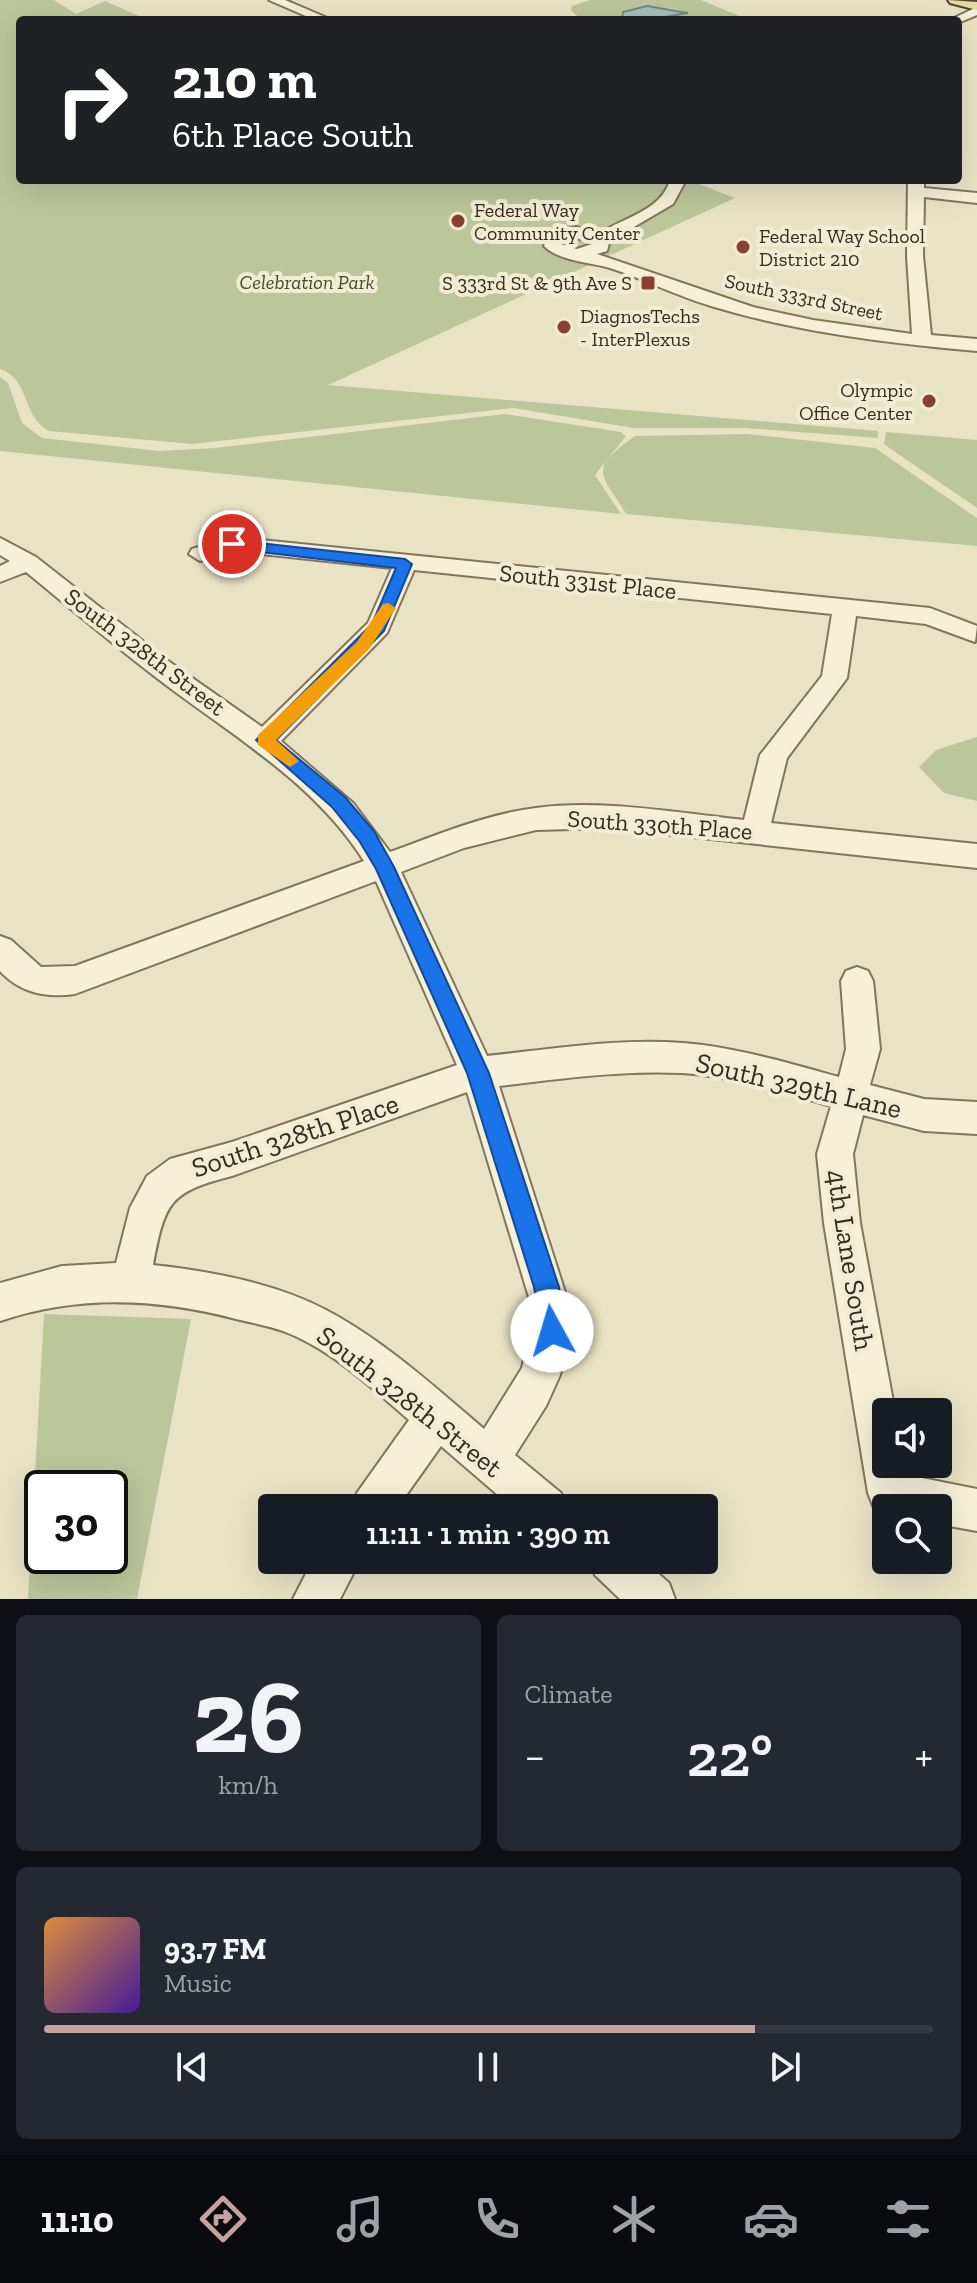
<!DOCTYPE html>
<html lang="en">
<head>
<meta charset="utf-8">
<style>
	body { margin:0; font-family:"Zilla Slab",serif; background:#242831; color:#f1f3f6; height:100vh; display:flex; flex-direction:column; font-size:30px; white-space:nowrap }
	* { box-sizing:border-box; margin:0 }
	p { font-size:26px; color:#9ea1a6 }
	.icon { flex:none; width:44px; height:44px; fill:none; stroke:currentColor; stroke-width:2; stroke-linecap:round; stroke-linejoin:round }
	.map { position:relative; height:1599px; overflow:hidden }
	.panel { display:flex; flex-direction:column; gap:16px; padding:16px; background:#0d0f14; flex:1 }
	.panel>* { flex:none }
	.banner { position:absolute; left:16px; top:16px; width:946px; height:168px; border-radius:8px; box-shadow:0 8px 32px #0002; background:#202124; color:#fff; overflow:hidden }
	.tools { position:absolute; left:872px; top:1398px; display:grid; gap:16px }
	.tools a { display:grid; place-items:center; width:80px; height:80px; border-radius:8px; background:#171b24; box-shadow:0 8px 32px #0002; font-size:40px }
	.speed { position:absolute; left:24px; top:1470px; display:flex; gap:16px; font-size:40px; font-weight:700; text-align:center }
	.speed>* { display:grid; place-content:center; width:104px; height:104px; border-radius:50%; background:#171b24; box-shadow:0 8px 32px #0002; line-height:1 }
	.speed .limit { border:4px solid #111; border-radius:12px; background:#fff; color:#111 }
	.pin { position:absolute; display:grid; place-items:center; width:68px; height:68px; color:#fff; margin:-34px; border:4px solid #fff; border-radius:50%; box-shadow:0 2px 8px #0007 }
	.me { position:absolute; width:88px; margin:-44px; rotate:354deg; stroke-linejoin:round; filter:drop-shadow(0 0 6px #0008) }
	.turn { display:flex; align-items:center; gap:28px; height:168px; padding:0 24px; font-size:36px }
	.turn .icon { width:104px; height:104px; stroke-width:2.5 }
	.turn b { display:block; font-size:56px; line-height:68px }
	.big { font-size:60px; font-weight:600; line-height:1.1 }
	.panel .tile { flex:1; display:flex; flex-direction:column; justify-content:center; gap:12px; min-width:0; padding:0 28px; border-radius:12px; background:#242831 }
	.panel .dial { align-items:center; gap:0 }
	.dial b { font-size:104px; line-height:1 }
	.song { display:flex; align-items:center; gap:24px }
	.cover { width:96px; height:96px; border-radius:12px; background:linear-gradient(135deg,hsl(30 70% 55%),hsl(260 70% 35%)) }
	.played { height:8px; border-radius:4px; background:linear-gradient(90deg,#c3a29f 80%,#363941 80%) }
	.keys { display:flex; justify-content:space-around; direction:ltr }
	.heat { display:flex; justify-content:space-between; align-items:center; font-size:44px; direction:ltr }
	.panel .tiles { flex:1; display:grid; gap:16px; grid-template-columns:1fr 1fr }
	.tile:last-child { grid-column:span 2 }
	.trip { position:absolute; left:258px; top:1494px; width:460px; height:80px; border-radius:8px; background:#171b24; box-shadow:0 8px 32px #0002; font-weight:600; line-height:80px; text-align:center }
	.dock { display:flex; height:128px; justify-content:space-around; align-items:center; background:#090b0e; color:#9ea1a6 }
	.dock .icon { width:56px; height:56px }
	.dock .current { color:#c3a29f }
	.dock b { font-size:36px; color:#f1f3f6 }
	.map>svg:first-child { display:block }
</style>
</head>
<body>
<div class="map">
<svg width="977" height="1599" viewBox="0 0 977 1599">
	<rect width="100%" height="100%" fill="#e9e3c5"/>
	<g fill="#bbc69a" fill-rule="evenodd">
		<path d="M 0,0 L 54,0 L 76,14 L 105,1 L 148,20 L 20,20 L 20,180 L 689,180 L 735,198 L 328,385 L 878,431 L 878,438 L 745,428 L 634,428 L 513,408 L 192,444 L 49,431 C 21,416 31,380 0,369 Z"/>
		<path d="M 590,0 L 701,0 L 739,16 L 776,20 L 647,20 L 687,12 C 664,6 642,3 622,17 L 625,20 L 581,20 L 571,10 L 572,6 Z"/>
		<polygon points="0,377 8,383 22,423 42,438 160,451 215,448 504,414 621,432 626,436 595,475 621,514 0,451"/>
		<polygon points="886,432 977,440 977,508 888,447 884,444"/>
		<path d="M 748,434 L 875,448 L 977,518 L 977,546 L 626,514 C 603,474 585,471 635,436 Z"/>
		<polygon points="977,737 977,801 944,793 919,767 936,750"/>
		<path d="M 44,1314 L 191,1319 L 137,1599 L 28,1599 ZM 42,1488 L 110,1488 L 110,1556 L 42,1556 Z"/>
	</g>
	<polygon fill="#a6bdb9" stroke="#6e8a87" stroke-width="2" points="647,6 688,13 647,20 622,19 623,12"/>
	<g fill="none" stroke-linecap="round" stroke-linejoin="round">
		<defs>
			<g id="minor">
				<polygon points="269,0 285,0 332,20 315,20"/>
				<polygon points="977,7 977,15 958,23 958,20 950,20"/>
				<path d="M 670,180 L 686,180 L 673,204 L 615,238 L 609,243 L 607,251 L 597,254 L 753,307 L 813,320 L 912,334 L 907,256 L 908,180 L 924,180 L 924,188 L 977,193 L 977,203 L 924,197 L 923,256 L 931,335 L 977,339 L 977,351 C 887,343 797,332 711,306 C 677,296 646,280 613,269 C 592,262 560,262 544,246 L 548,235 L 576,227 L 598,235 C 622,217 661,212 670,180 ZM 575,237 L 592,244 L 577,249 L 561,244 Z"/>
				<path d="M 232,537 L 930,608 L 977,626 L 975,642 L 926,624 L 856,616 L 847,678 L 787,758 L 771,823 L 977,844 L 977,868 L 609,828 L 536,830 L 464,848 L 401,872 L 487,1056 C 552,1049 618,1038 683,1043 C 735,1047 788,1063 839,1077 L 846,1049 L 841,981 L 846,971 L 857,967 L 868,971 L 873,981 L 880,1049 L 870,1085 L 924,1099 L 977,1102 L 977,1134 L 924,1131 L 863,1115 L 853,1154 L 860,1223 L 895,1412 L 886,1412 L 886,1464 L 905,1464 L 907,1475 L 977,1489 L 977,1531 L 938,1524 L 938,1508 L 886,1508 L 886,1513 L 874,1508 L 868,1493 L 824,1223 L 817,1154 L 831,1106 C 783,1093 732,1076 682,1073 C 620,1070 560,1079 499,1086 L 572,1314 L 560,1375 L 546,1406 L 515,1455 L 561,1493 L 567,1508 L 513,1508 L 441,1446 L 397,1508 L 351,1508 L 357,1493 L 409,1420 C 375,1391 337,1355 295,1336 C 277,1327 256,1324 236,1319 C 156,1298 79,1295 0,1321 L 0,1283 L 62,1266 L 116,1263 L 130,1208 L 147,1176 L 170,1159 L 232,1142 L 457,1065 L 376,881 L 75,994 C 47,998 20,993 0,971 L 0,936 L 11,940 L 41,967 L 75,966 L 364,861 C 317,787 243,742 174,691 C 123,653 75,612 26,572 L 0,582 L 0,566 L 10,561 L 0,555 L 0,538 L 36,557 L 171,663 L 262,727 L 368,623 L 392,568 L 233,551 L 200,561 L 189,554 L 192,549 ZM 414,570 L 832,614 L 822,676 L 760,755 L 744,820 C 676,813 604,799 536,808 C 486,814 437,835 390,852 L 353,803 L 281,741 L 387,633 ZM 467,1092 L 534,1314 L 522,1368 L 484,1429 C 435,1387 383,1340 326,1310 C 275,1283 210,1271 153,1265 C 165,1202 169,1192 232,1176 Z"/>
				<polygon points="313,1560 360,1560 340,1599 293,1599"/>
				<polygon points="588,1560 643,1560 669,1583 675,1599 620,1599 595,1575"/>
			</g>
			<polygon id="major" points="948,0 977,2 977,10 950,3"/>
		</defs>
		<use href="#minor" stroke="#82755d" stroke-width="4"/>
		<use href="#major" stroke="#504331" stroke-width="4"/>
		<use href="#minor" fill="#f5f0d7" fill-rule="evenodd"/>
		<use href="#major" fill="#e8dba1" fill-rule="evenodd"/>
	</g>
	<polygon fill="#1a73e8" stroke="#114b97" stroke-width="2" points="232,540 405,559 412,564 384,631 276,740 345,797 374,831 394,867 489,1073 559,1287 565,1331 561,1340 552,1344 543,1340 534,1287 467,1073 376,869 360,842 332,807 256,740 372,624 396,568 227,548 225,544"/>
	<polygon fill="#f59e0b" points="388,603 396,608 369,649 276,740 299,761 290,767 258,745 258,735 357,642 383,604"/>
	<g fill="#8a3e34" stroke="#f1ecd4" stroke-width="3">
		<circle cx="458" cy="221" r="8"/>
		<circle cx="743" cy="247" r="8"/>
		<rect x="640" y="275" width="16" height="16" rx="4"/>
		<circle cx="564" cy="327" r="8"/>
		<circle cx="929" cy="401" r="8"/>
	</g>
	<g text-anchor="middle" stroke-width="8" stroke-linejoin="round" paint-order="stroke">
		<g font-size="20" fill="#342c1f" stroke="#f1ecd4" text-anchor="start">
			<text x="474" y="217">Federal Way<tspan x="474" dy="23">Community Center</tspan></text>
			<text x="759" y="243">Federal Way School<tspan x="759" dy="23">District 210</tspan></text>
			<text x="632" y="290" text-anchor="end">S 333rd St &amp; 9th Ave S</text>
			<text x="580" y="323">DiagnosTechs<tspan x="580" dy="23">- InterPlexus</tspan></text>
			<text x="913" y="397" text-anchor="end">Olympic<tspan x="913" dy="23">Office Center</tspan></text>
		</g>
		<g font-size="20" font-style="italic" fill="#404e28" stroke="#f1ecd4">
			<text x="307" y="289">Celebration Park</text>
		</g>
		<g font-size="20" fill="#342c1f" stroke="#f1ecd4">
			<text transform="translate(804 297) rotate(12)" y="7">South 333rd Street</text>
		</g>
		<g font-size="24" fill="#342c1f" stroke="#f1ecd4">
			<text transform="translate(588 582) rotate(6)" y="8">South 331st Place</text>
			<text transform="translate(145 652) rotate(37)" y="8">South 328th Street</text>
			<text transform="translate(660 825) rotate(4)" y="8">South 330th Place</text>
		</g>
		<g font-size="28" fill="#342c1f" stroke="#f1ecd4">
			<text transform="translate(799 1085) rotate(13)" y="10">South 329th Lane</text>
			<text transform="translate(295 1135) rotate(-18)" y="10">South 328th Place</text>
			<text transform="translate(851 1260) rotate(81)" y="10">4th Lane South</text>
			<text transform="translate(410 1401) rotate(38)" y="10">South 328th Street</text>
		</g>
	</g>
</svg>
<div class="tools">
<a><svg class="icon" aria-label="sound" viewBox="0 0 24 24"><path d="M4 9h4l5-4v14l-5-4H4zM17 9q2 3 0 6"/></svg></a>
<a><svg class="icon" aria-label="search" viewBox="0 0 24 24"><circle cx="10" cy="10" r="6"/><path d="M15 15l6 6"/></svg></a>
</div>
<div class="speed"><div class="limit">30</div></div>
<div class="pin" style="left:232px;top:544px;background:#d93025"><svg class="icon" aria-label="arrive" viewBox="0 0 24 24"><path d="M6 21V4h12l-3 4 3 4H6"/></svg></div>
<svg class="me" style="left:552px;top:1331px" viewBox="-20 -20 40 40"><circle r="19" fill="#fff"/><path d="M0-13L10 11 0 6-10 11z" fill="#1a73e8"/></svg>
<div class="trip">11:11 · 1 min · 390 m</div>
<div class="banner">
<div class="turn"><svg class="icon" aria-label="right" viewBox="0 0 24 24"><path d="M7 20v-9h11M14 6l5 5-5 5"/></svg><div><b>210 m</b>6th Place South</div></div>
</div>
</div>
<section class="panel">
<div class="tiles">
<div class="tile dial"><b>26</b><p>km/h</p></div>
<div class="tile"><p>Climate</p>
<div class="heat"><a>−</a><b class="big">22°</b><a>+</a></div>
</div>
<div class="tile">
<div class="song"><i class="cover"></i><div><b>93.7 FM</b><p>Music</p></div></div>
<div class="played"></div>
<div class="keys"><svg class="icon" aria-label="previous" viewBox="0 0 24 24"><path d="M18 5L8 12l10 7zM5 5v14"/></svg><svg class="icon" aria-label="pause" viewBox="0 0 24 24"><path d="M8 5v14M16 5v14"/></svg><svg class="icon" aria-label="next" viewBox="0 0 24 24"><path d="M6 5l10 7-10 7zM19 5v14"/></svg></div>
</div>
</div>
</section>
<nav class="dock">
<b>11:10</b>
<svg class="icon current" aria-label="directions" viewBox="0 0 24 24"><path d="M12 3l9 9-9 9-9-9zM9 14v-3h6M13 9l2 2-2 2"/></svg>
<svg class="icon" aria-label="music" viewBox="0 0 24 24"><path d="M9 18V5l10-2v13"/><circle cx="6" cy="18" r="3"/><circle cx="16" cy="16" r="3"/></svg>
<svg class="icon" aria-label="phone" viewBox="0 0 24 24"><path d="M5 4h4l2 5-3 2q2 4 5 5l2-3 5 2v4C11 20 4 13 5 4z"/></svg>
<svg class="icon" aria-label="climate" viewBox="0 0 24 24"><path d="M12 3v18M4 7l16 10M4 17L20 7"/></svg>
<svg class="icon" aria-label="car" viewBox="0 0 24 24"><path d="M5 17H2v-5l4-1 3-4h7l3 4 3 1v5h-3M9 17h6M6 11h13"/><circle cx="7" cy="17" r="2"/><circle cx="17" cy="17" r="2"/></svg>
<svg class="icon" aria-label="filters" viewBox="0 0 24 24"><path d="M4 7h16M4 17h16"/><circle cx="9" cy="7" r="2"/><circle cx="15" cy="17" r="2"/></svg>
</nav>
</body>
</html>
